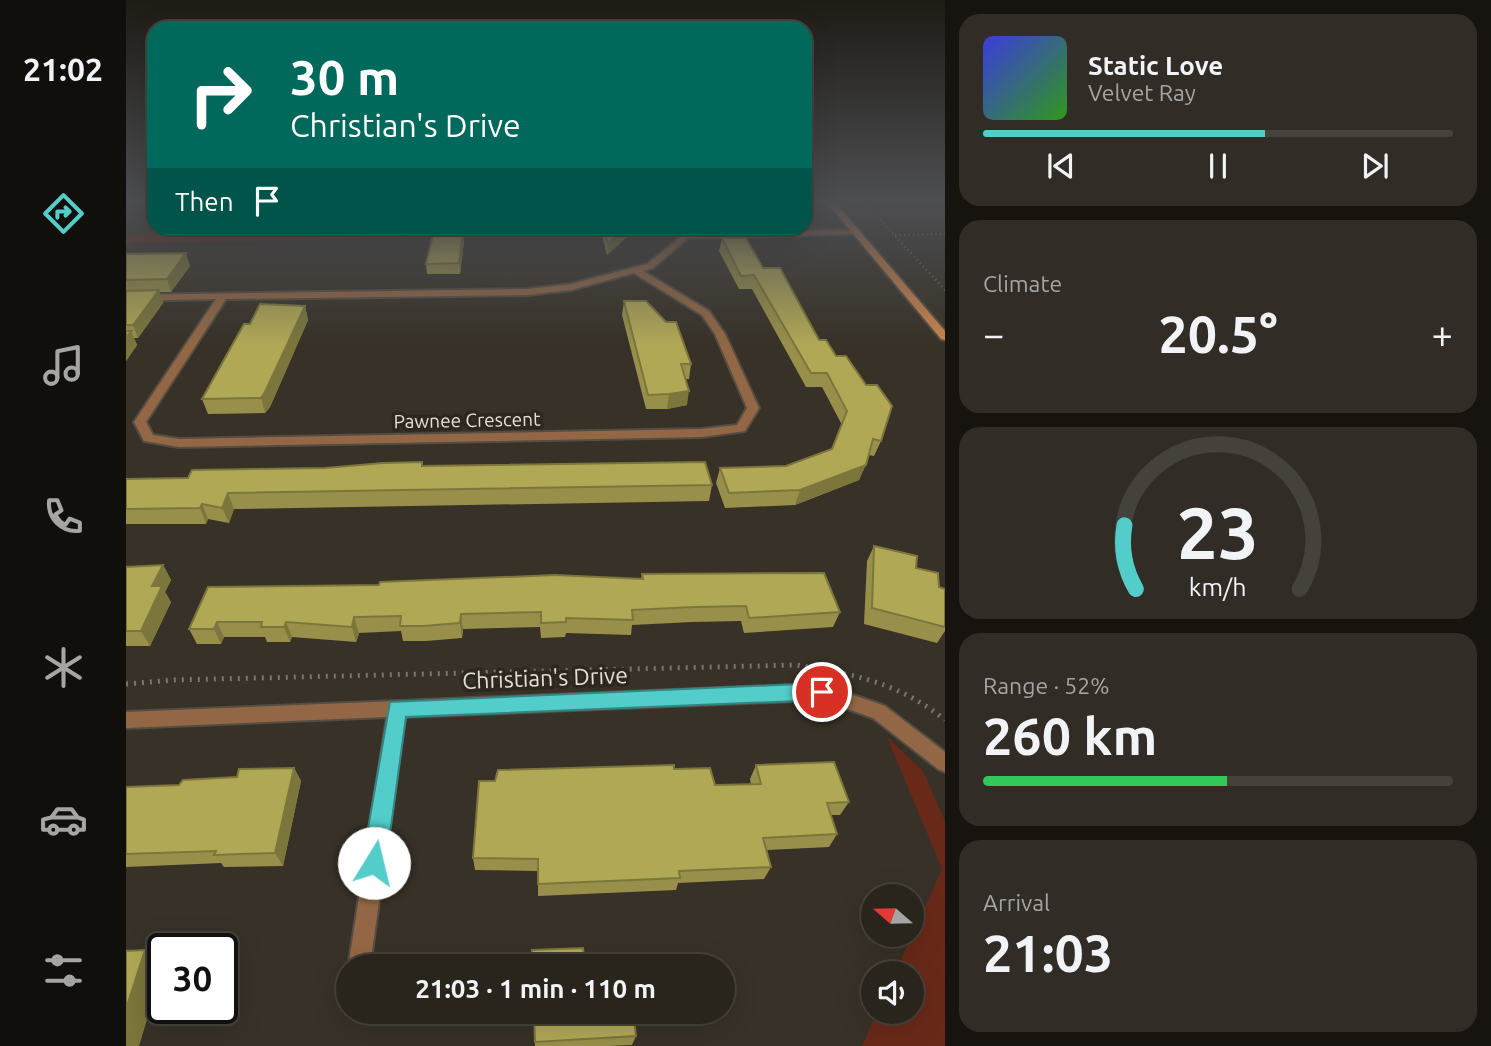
<!DOCTYPE html>
<html lang="en">
<head>
<meta charset="utf-8">
<style>
	body { margin:0; font-family:Ubuntu,sans-serif; background:#312d26; color:#f1f3f6; height:100vh; display:flex; flex-direction:column; font-size:26px; white-space:nowrap }
	* { box-sizing:border-box; margin:0 }
	p { font-size:23px; color:#a5a5a4 }
	.icon { flex:none; width:38px; height:38px; fill:none; stroke:currentColor; stroke-width:2; stroke-linecap:round; stroke-linejoin:round }
	.map { position:relative; flex:1; overflow:hidden }
	.details { display:flex; flex-direction:column; gap:14px; padding:14px; background:#171410; width:546px }
	.details>* { flex:none }
	.guide { position:absolute; left:21px; top:21px; width:665px; height:214px; border-radius:21px; box-shadow:0 7px 28px #0002,0 0 0 2px #45423b; background:#00695c; color:#fff; overflow:hidden }
	.needle { width:46px; rotate:290deg }
	.buttons { position:absolute; left:735px; top:884px; display:grid; gap:14px }
	.buttons a { display:grid; place-items:center; width:63px; height:63px; border-radius:50%; background:#29251d; box-shadow:0 7px 28px #0002,0 0 0 2px #45423b; font-size:35px }
	.speed { position:absolute; left:21px; top:933px; display:flex; gap:14px; font-size:35px; font-weight:700; text-align:center }
	.speed>* { display:grid; place-content:center; width:91px; height:91px; border-radius:50%; background:#29251d; box-shadow:0 7px 28px #0002,0 0 0 2px #45423b; line-height:1 }
	.speed .limit { border:4px solid #111; border-radius:10px; background:#fff; color:#111 }
	.pin { position:absolute; display:grid; place-items:center; width:60px; height:60px; color:#fff; margin:-30px; border:4px solid #fff; border-radius:50%; box-shadow:0 2px 7px #0007 }
	.me { position:absolute; width:77px; margin:-38px; rotate:9deg; stroke-linejoin:round; filter:drop-shadow(0 0 5px #0008) }
	.turn { display:flex; align-items:center; gap:24px; height:147px; padding:0 28px; font-size:32px }
	.turn .icon { width:91px; height:91px; stroke-width:2.5 }
	.turn b { display:block; font-size:49px; line-height:60px }
	.then { display:flex; align-items:center; height:66px; padding:0 28px; background:#0003; gap:14px; font-size:26px }
	.big { font-size:52px; font-weight:600; line-height:1.1 }
	.details .widget { flex:1; display:flex; flex-direction:column; justify-content:center; gap:10px; min-width:0; padding:0 24px; border-radius:21px; background:#312d26 }
	.details .dial { align-items:center; gap:0 }
	.dial svg { height:182px; overflow:visible; fill:none; stroke:#45423b; stroke-width:7; stroke-linecap:round; text-anchor:middle }
	.dial text { fill:#f1f3f6; stroke:none }
	.song { display:flex; align-items:center; gap:21px }
	.cover { width:84px; height:84px; border-radius:10px; background:linear-gradient(135deg,hsl(240 70% 55%),hsl(110 70% 35%)) }
	.played { height:7px; border-radius:4px; background:linear-gradient(90deg,#53cdca 60%,#45423b 60%) }
	.keys { display:flex; justify-content:space-around; direction:ltr }
	.heat { display:flex; justify-content:space-between; align-items:center; font-size:38px; direction:ltr }
	.charge { height:10px; border-radius:5px; background:linear-gradient(90deg,#34c759 52%,#45423b 0) }
	.trip { position:absolute; left:210px; top:954px; width:399px; height:70px; border-radius:35px; background:#29251d; box-shadow:0 7px 28px #0002,0 0 0 2px #45423b; font-weight:600; line-height:70px; text-align:center }
	main { display:flex; flex:1; min-height:0 }
	.tab-bar { display:flex; flex-direction:column; width:126px; justify-content:space-around; align-items:center; background:#100f0c; color:#a5a5a4 }
	.tab-bar .icon { width:49px; height:49px }
	.tab-bar .active { color:#53cdca }
	.tab-bar b { font-size:32px; color:#f1f3f6 }
	.map>svg:first-child { display:block }
</style>
</head>
<body>
<main>
<nav class="tab-bar">
<b>21:02</b>
<svg class="icon active" aria-label="directions" viewBox="0 0 24 24"><path d="M12 3l9 9-9 9-9-9zM9 14v-3h6M13 9l2 2-2 2"/></svg>
<svg class="icon" aria-label="music" viewBox="0 0 24 24"><path d="M9 18V5l10-2v13"/><circle cx="6" cy="18" r="3"/><circle cx="16" cy="16" r="3"/></svg>
<svg class="icon" aria-label="phone" viewBox="0 0 24 24"><path d="M5 4h4l2 5-3 2q2 4 5 5l2-3 5 2v4C11 20 4 13 5 4z"/></svg>
<svg class="icon" aria-label="climate" viewBox="0 0 24 24"><path d="M12 3v18M4 7l16 10M4 17L20 7"/></svg>
<svg class="icon" aria-label="car" viewBox="0 0 24 24"><path d="M5 17H2v-5l4-1 3-4h7l3 4 3 1v5h-3M9 17h6M6 11h13"/><circle cx="7" cy="17" r="2"/><circle cx="17" cy="17" r="2"/></svg>
<svg class="icon" aria-label="filters" viewBox="0 0 24 24"><path d="M4 7h16M4 17h16"/><circle cx="9" cy="7" r="2"/><circle cx="15" cy="17" r="2"/></svg>
</nav>
<div class="map">
<svg width="819" height="1046" viewBox="0 0 819 1046">
	<rect width="100%" height="100%" fill="#373127"/>
	<g fill="#692918">
		<polygon points="37,228 401,228 386,236 0,243 0,237 37,233"/>
		<polygon points="761,737 797,771 819,821 819,1046 736,1046 751,1012 786,1012 786,973 769,973 816,869"/>
	</g>
	<g fill="none" stroke-linecap="round" stroke-linejoin="round">
		<defs>
			<g id="minor">
				<path d="M 551,228 L 559,228 L 563,233 L 730,230 L 734,232 L 730,234 L 562,238 L 527,268 L 517,271 L 583,311 L 599,334 L 633,408 L 619,431 L 576,437 L 53,447 L 18,441 L 8,422 L 90,299 L 0,301 L 0,295 L 402,289 L 445,284 L 521,264 L 556,236 ZM 508,273 L 576,315 L 589,334 L 621,408 L 611,425 L 576,429 L 53,439 L 27,435 L 20,422 L 100,299 L 402,295 L 445,290 Z"/>
				<polygon points="696,684 759,706 819,752 819,772 812,769 747,718 696,700 279,717 244,966 222,968 261,717 0,728 0,712"/>
			</g>
			<polygon id="secondary" points="699,200 707,200 819,331 819,340 815,339"/>
		</defs>
		<use href="#minor" stroke="#534d43" stroke-width="4"/>
		<use href="#secondary" stroke="#534d43" stroke-width="4"/>
		<g stroke="#7b766d" stroke-width="2.5" stroke-dasharray="1 3.5" stroke-linecap="butt">
			<polyline points="736,200 819,290"/>
			<polyline points="769,235 819,234"/>
		</g>
		<g stroke="#7b766d" stroke-width="5" stroke-dasharray="2 6" stroke-linecap="butt">
			<path d="M 710,672 C 751,680 786,693 819,720"/>
			<polyline points="0,684 48,680 670,665 688,668"/>
		</g>
		<use href="#minor" fill="#936745" fill-rule="evenodd"/>
		<use href="#secondary" fill="#c9844c" fill-rule="evenodd"/>
	</g>
	<g fill="#98904a">
		<polygon points="474,228 511,228 481,255"/>
		<polygon points="596,238 637,268 693,340 755,441 748,456 743,455 733,480 669,505 599,508 590,483 594,468 660,466 706,449 716,425 696,387 680,387 626,289 613,289 593,251"/>
		<polygon points="338,241 334,274 301,274 300,264"/>
		<polygon points="0,254 64,266 45,292 33,292 37,303 12,338 8,338 11,345 0,361"/>
		<polygon points="498,301 565,364 563,379 559,379 561,405 541,409 520,409 496,315"/>
		<polygon points="179,306 182,320 144,407 139,413 82,414 76,399 124,324"/>
		<polygon points="296,462 297,466 586,485 583,501 108,509 103,523 82,519 80,524 0,524 0,479 62,478 199,468"/>
		<polygon points="748,546 790,568 813,587 819,589 819,631 811,643 738,624 741,561"/>
		<polygon points="37,565 45,580 39,592 45,602 24,646 0,646 0,567"/>
		<polygon points="516,574 714,612 707,627 618,633 615,621 566,622 506,625 505,635 440,633 439,637 415,638 414,627 337,629 336,638 300,641 277,641 275,631 233,633 230,642 166,637 164,642 141,642 139,637 98,637 95,644 71,644 63,629 253,585 515,579"/>
		<polygon points="630,765 723,802 714,815 705,815 711,834 703,847 641,850 645,867 638,879 552,883 550,890 412,896 412,871 349,870 347,858 369,781 548,769 589,785 625,784 624,779"/>
		<polygon points="168,768 175,781 157,866 98,867 95,863 0,867 0,786 1,787 53,785"/>
		<polygon points="408,1012 510,1036 506,1045 481,1046 409,1046"/>
	</g>
	<g fill="#7c763c">
		<polygon points="499,228 511,228 481,255 482,243"/>
		<polygon points="337,231 338,241 334,274 333,263"/>
		<polygon points="60,253 64,266 45,292 41,279"/>
		<polygon points="33,290 37,303 12,338 7,325"/>
		<polygon points="179,306 182,320 144,407 139,413 135,398"/>
		<polygon points="5,331 11,345 0,361 0,338"/>
		<polygon points="563,391 561,405 541,409 543,394"/>
		<polygon points="740,465 733,480 669,505 674,490"/>
		<polygon points="102,493 108,509 103,523 96,508"/>
		<polygon points="76,504 82,519 80,524 74,508"/>
		<polygon points="37,565 45,580 39,592 45,602 24,646 15,631 26,586"/>
		<polygon points="335,614 337,629 336,638 334,623"/>
		<polygon points="228,617 233,633 230,642 226,627"/>
		<polygon points="91,622 98,637 95,644 88,629"/>
		<polygon points="160,622 166,637 164,642 158,627"/>
		<polygon points="168,768 175,781 157,866 149,853"/>
		<polygon points="19,950 37,964 37,968 13,1046 0,1046 0,1009"/>
	</g>
	<g fill="#b1a856" stroke="#7c763c" stroke-width="2">
		<polygon points="478,228 499,228 482,243"/>
		<polygon points="308,231 337,231 333,263 300,264"/>
		<polygon points="596,238 620,238 637,268 654,268 693,340 700,340 710,356 720,356 740,385 751,385 766,406 755,441 747,439 740,465 674,490 603,493 594,468 660,466 706,449 721,411 701,373 685,373 628,275 615,276"/>
		<polygon points="60,253 41,279 0,280 0,254"/>
		<polygon points="33,290 7,325 0,325 0,291"/>
		<polygon points="498,301 520,301 540,322 550,322 565,364 555,364 563,391 543,394 522,395"/>
		<polygon points="134,304 179,306 139,392 135,398 76,399 118,324 124,324"/>
		<polygon points="0,331 5,331 0,338"/>
		<polygon points="296,462 296,466 579,462 586,485 102,493 96,508 76,504 74,508 0,509 0,479 62,478 66,470 199,468 257,463"/>
		<polygon points="748,546 791,556 790,568 812,573 813,587 819,589 819,627 746,608"/>
		<polygon points="37,565 26,586 36,586 15,631 0,631 0,567"/>
		<polygon points="698,573 714,612 623,618 620,606 569,607 506,610 507,620 440,618 440,622 415,623 415,612 335,614 334,623 297,626 274,626 275,616 228,617 226,627 160,622 158,627 135,627 136,622 91,622 88,629 63,629 82,587 253,585 254,582 429,575 517,579 516,574"/>
		<polygon points="708,762 723,802 701,803 711,834 637,838 645,867 553,871 554,878 412,884 412,859 347,858 353,781 369,781 372,770 548,765 548,769 584,768 589,785 635,784 630,765"/>
		<polygon points="168,768 149,853 88,855 90,851 0,854 0,787 53,785 57,780 111,777 113,769"/>
		<polygon points="457,948 459,966 407,966 406,950"/>
		<polygon points="19,950 0,1009 0,951"/>
		<polygon points="408,1012 507,1012 510,1036 409,1042"/>
	</g>
	<linearGradient id="sky" x2="0" y2="1"><stop stop-color="#1e1b15"/><stop offset="0.58" stop-color="#4d4e52"/><stop offset="1" stop-color="#4d4e52" stop-opacity="0"/></linearGradient>
	<rect width="819" height="346" fill="url(#sky)"/>
	<polygon fill="#53cdca" stroke="#368583" stroke-width="2" points="696,683 703,686 706,692 703,698 696,700 280,717 260,863 256,871 248,875 240,871 236,863 264,702"/>
	<g text-anchor="middle" stroke-width="7" stroke-linejoin="round" paint-order="stroke">
		<g font-size="19" fill="#e3e0d9" stroke="#2d271d">
			<text transform="translate(341 420) rotate(-1)" y="7">Pawnee Crescent</text>
		</g>
		<g font-size="23" fill="#e3e0d9" stroke="#2d271d">
			<text transform="translate(419 678) rotate(-2)" y="8">Christian's Drive</text>
		</g>
	</g>
</svg>
<div class="buttons">
<a><svg class="needle" viewBox="-14 -14 28 28"><path d="M0-13l5 13h-10z" fill="#e53935"/><path d="M0 13l5-13h-10z" fill="#a5a5a4"/></svg></a>
<a><svg class="icon" aria-label="sound" viewBox="0 0 24 24"><path d="M4 9h4l5-4v14l-5-4H4zM17 9q2 3 0 6"/></svg></a>
</div>
<div class="speed"><div class="limit">30</div></div>
<div class="pin" style="left:696px;top:692px;background:#d93025"><svg class="icon" aria-label="arrive" viewBox="0 0 24 24"><path d="M6 21V4h12l-3 4 3 4H6"/></svg></div>
<svg class="me" style="left:248px;top:863px" viewBox="-20 -20 40 40"><circle r="19" fill="#fff"/><path d="M0-13L10 11 0 6-10 11z" fill="#53cdca"/></svg>
<div class="trip">21:03 · 1 min · 110 m</div>
<div class="guide">
<div class="turn"><svg class="icon" aria-label="right" viewBox="0 0 24 24"><path d="M7 20v-9h11M14 6l5 5-5 5"/></svg><div><b>30 m</b>Christian's Drive</div></div>
<div class="then">Then<svg class="icon" aria-label="arrive" viewBox="0 0 24 24"><path d="M6 21V4h12l-3 4 3 4H6"/></svg></div>
</div>
</div>
<section class="details">
<div class="widget">
<div class="song"><i class="cover"></i><div><b>Static Love</b><p>Velvet Ray</p></div></div>
<div class="played"></div>
<div class="keys"><svg class="icon" aria-label="previous" viewBox="0 0 24 24"><path d="M18 5L8 12l10 7zM5 5v14"/></svg><svg class="icon" aria-label="pause" viewBox="0 0 24 24"><path d="M8 5v14M16 5v14"/></svg><svg class="icon" aria-label="next" viewBox="0 0 24 24"><path d="M6 5l10 7-10 7zM19 5v14"/></svg></div>
</div>
<div class="widget"><p>Climate</p>
<div class="heat"><a>−</a><b class="big">20.5°</b><a>+</a></div>
</div>
<div class="widget dial"><svg viewBox="0 0 100 80">
<path d="M14 69A42 42 0 1 1 86 69"/>
<path d="M14 69A42 42 0 0 1 9 41" stroke="#53cdca"/>
<text x="50" y="56" font-size="32" font-weight="700">23</text>
<text x="50" y="72" font-size="11">km/h</text>
</svg></div>
<div class="widget"><p>Range · 52%</p><b class="big">260 km</b><div class="charge"></div></div>
<div class="widget"><p>Arrival</p><b class="big">21:03</b></div>
</section>
</main>
</body>
</html>
